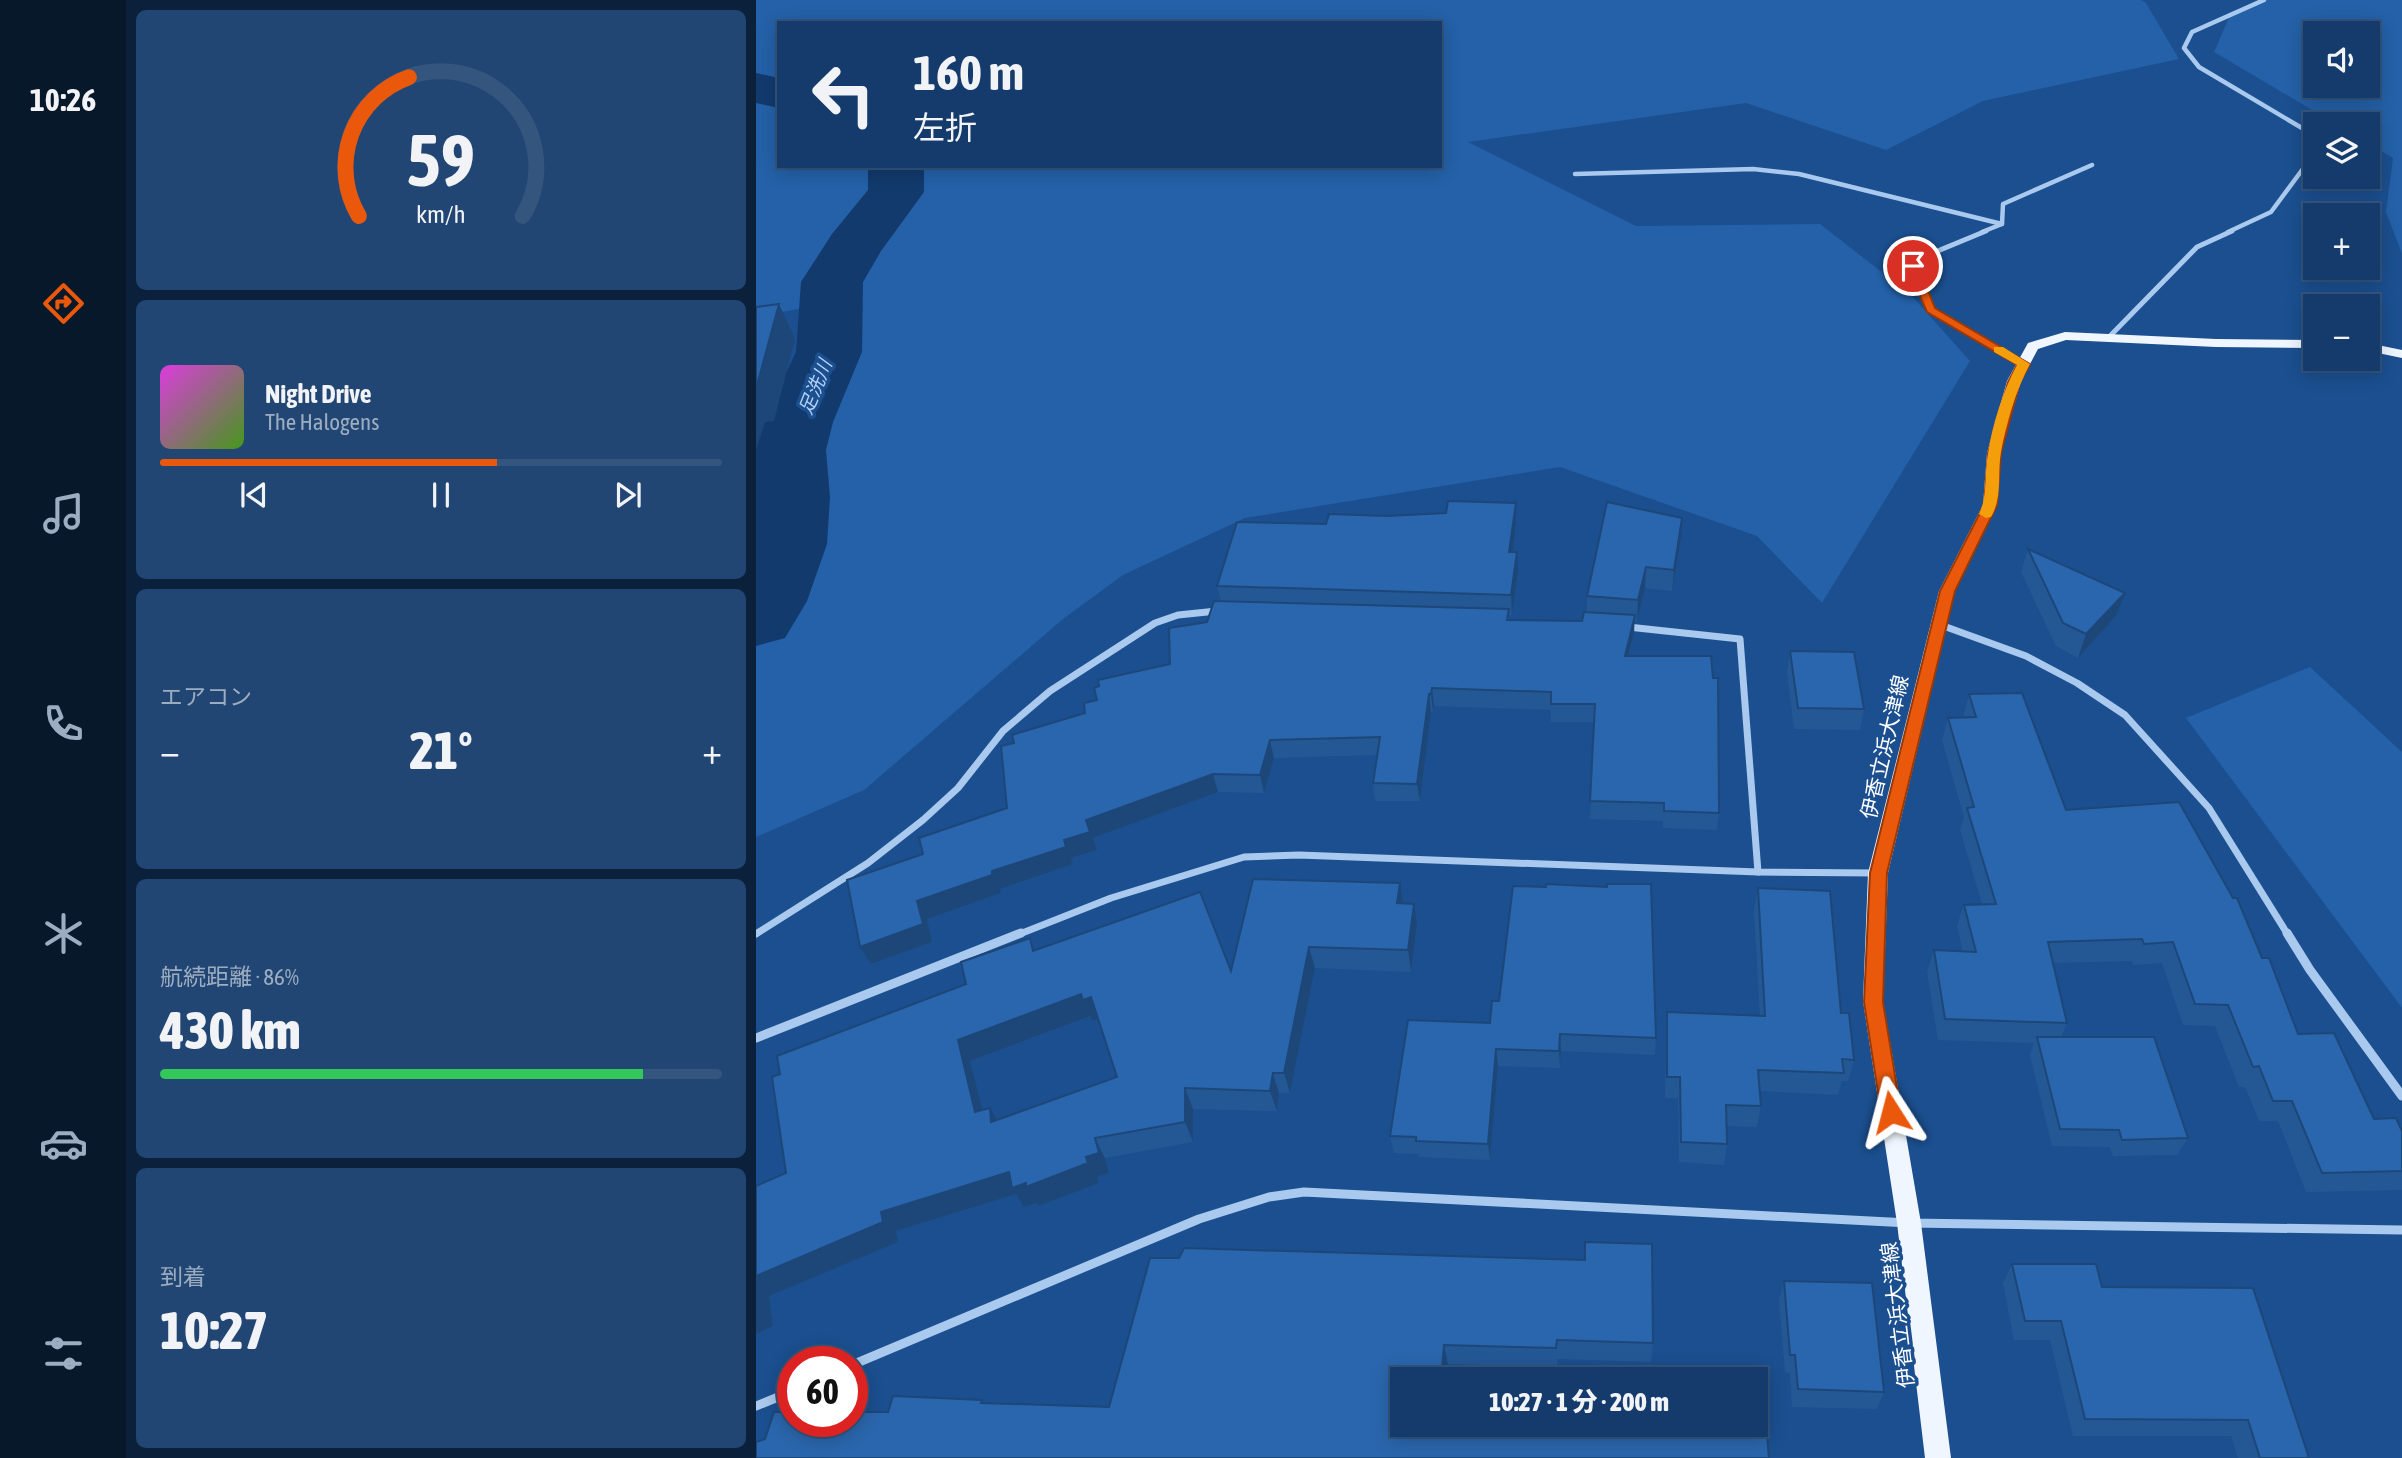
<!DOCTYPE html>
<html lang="ja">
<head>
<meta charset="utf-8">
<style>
	body { margin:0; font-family:"Asap Condensed","Noto Sans JP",sans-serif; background:#214673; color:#f1f3f6; height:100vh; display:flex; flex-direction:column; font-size:26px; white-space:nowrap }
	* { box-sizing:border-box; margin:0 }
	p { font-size:23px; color:#9dadc1 }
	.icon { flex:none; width:38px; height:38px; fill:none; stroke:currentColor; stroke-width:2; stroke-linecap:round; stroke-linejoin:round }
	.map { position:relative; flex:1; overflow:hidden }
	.sheet { display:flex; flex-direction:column; gap:10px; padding:10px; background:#0b203b; width:630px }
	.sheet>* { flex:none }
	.banner { position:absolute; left:21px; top:21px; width:665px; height:147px; border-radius:0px; box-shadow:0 4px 18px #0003,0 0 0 2px #33557e; background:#143b6b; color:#f1f3f6; overflow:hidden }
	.controls { position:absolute; left:1547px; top:21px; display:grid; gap:14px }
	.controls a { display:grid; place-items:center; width:77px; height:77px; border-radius:0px; background:#143b6b; box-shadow:0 4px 18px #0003,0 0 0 2px #33557e; font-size:35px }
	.speed { position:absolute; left:21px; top:1346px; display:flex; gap:14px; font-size:35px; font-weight:700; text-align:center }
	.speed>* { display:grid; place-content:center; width:91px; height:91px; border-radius:50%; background:#143b6b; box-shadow:0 4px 18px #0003,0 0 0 2px #33557e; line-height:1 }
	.speed .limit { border:10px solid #d22; background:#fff; color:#111 }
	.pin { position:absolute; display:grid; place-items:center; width:60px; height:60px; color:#fff; margin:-30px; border:4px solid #fff; border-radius:50%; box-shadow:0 2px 7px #0007 }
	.me { position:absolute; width:77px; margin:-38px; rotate:351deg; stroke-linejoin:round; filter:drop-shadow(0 0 5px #0008) }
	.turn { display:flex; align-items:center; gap:24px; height:147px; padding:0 21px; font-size:32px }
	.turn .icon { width:91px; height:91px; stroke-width:2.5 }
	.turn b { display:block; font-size:49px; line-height:60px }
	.big { font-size:52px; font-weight:800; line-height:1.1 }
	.sheet .card { flex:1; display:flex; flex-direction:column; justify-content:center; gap:10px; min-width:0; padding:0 24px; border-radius:10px; background:#214673 }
	.sheet .dial { align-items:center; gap:0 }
	.dial svg { height:182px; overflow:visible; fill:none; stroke:#33557e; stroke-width:7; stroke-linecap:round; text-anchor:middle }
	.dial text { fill:#f1f3f6; stroke:none }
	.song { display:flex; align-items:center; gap:21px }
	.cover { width:84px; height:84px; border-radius:10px; background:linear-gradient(135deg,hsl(300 70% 55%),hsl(100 70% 35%)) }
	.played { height:7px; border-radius:4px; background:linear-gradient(90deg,#ea580c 60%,#33557e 60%) }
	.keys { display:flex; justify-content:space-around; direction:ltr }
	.heat { display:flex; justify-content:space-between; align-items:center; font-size:38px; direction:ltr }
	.charge { height:10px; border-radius:5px; background:linear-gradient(90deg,#34c759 86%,#33557e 0) }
	.trip { position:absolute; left:634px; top:1367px; width:378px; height:70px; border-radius:0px; background:#143b6b; box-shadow:0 4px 18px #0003,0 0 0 2px #33557e; font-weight:800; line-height:70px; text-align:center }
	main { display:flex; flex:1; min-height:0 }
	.tabs { display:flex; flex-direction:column; width:126px; justify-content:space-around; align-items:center; background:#08182b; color:#9dadc1 }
	.tabs .icon { width:49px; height:49px }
	.tabs .selected { color:#ea580c }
	.tabs b { font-size:32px; color:#f1f3f6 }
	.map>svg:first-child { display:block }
</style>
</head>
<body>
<main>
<nav class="tabs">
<b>10:26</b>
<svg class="icon selected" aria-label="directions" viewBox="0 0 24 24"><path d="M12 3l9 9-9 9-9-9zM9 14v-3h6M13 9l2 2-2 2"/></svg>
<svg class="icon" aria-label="music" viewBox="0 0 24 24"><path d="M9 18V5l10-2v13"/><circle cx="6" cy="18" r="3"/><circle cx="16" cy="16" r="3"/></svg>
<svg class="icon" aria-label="phone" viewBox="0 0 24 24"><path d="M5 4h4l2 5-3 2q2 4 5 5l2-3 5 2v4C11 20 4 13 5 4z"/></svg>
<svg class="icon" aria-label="climate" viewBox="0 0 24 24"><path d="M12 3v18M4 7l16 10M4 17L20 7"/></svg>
<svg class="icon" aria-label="car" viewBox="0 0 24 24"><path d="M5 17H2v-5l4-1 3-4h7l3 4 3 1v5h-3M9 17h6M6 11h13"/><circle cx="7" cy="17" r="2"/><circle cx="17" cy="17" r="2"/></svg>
<svg class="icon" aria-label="filters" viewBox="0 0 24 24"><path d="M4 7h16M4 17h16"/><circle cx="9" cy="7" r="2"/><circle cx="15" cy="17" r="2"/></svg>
</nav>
<section class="sheet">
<div class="card dial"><svg viewBox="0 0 100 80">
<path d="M14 69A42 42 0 1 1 86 69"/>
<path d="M14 69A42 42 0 0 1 36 8" stroke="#ea580c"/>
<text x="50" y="56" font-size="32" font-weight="700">59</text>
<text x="50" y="72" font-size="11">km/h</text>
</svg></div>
<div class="card">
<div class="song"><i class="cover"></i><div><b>Night Drive</b><p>The Halogens</p></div></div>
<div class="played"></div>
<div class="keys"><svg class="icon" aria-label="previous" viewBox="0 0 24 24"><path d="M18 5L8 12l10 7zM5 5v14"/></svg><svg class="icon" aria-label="pause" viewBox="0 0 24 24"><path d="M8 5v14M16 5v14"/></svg><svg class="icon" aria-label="next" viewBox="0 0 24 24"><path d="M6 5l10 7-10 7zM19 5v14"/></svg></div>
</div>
<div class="card"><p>エアコン</p>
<div class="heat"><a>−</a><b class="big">21°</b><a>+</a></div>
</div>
<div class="card"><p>航続距離 · 86%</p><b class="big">430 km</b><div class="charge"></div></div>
<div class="card"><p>到着</p><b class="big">10:27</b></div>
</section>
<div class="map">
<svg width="1646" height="1458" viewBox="0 0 1646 1458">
	<rect width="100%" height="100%" fill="#1b4f8f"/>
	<g fill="#2461a8" fill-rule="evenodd">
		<path d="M 0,0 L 1385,0 L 1390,3 L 1423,59 L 1227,101 L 1130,150 L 990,103 L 712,142 L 880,226 L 1064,224 L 1154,294 L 1214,361 L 1066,603 L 1001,536 L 804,467 L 489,518 L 367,575 L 307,619 L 108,790 L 0,837 L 0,508 L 19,459 L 58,306 L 0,317 ZM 23,23 L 684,23 L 684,166 L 23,166 Z"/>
		<path d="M 1505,0 L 1646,0 L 1646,254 L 1630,212 L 1637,158 L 1612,143 L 1612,124 L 1580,124 L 1458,52 L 1474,15 ZM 1559,33 L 1612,33 L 1612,86 L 1559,86 Z"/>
		<polygon points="1554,667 1646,752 1646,1008 1430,718"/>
	</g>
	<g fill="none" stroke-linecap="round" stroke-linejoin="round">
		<g fill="#123a6d" fill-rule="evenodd">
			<polygon points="0,73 23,78 23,108 0,103"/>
			<polygon points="112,166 168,166 168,192 125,251 107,282 106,352 77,422 70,450 74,497 71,544 51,601 29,638 0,646 0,443 7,422 40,352 45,282 76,234 112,190"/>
		</g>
		<g stroke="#a9c9ee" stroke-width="4.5">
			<polyline points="819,174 997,169 1043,174 1246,224"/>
			<polyline points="1226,232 1246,224 1247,204 1336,165"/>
			<polyline points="1472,232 1515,212 1552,162 1551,131 1443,67 1428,48 1436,32 1508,0"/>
		</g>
		<g stroke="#a9c9ee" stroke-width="5">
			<polyline points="1230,231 1167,257 1157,266 1175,310 1268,364"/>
			<polyline points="1354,336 1441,247 1476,231"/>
		</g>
		<g stroke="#a9c9ee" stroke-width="7">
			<polyline points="1182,624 1270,656 1321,683 1369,715 1453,808 1532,935"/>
			<polyline points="872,627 984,639 1002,872 1120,873"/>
			<polyline points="0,934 112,863 167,820 202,788 247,731 294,691 399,623 422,615 461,611"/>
			<polyline points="261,935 355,898 488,857 543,855 1002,872"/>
		</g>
		<g stroke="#a9c9ee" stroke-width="9">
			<polyline points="1531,933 1554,970 1646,1096"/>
			<polyline points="0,1038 265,933"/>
			<polyline points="96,1365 443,1219 513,1197 548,1192 1153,1223 1646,1230"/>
			<polyline points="0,1406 37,1391"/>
		</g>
		<g fill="#f0f6ff" fill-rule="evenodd">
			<polygon points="1309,332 1460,339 1559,340 1559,348 1460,347 1310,340 1282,349 1265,381 1245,453 1241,505 1199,591 1132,873 1127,1001 1165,1223 1195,1458 1169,1458 1141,1223 1107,1001 1112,873 1183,591 1227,505 1231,453 1251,381 1272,343"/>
			<polygon points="1612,343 1646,350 1646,358 1612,351"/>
		</g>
	</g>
	<g fill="#245895" fill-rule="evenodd">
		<polygon points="570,524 760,524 756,552 762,572 756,615 753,615 753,620 826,621 831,612 831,596 925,538 916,591 889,588 881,621 878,621 878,633 873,656 963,813 961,830 907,828 907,821 834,819 838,722 795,722 795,710 678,706 677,712 675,712 664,801 619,801 617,783 621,755 518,758 508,793 462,792 337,838 341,850 315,858 317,864 244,889 245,893 171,919 176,942 115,964 167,854 251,808 258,743 329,713 341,700 414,664 451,622 465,601 461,586"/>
		<polygon points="1272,549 1360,616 1322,658 1300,646 1265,572"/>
		<polygon points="1034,651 1108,709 1104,730 1038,729 1031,672"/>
		<polygon points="1213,694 1310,810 1506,958 1542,1034 1618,1119 1646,1131 1646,1190 1550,1192 1522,1121 1503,1121 1489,1087 1483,1087 1459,1026 1427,1025 1406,963 1377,965 1376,961 1297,963 1311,1023 1305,1037 1432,1138 1421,1155 1357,1156 1354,1147 1296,1146 1274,1055 1278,1043 1182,1040 1171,972 1178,950 1207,952 1201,926 1208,905 1226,904 1204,830 1208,817 1186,740 1192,718 1207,718"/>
		<polygon points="1002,888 1085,1013 1098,1060 1092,1081 1086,1081 1082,1095 1004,1091 1005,1106 1001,1127 971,1126 971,1144 968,1165 923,1162 922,1098 909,1098 910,1034 911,1012 1004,1016 998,911"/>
		<path d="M 647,903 L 661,925 L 655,972 L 559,968 L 534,1093 L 523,1093 L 521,1111 L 437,1109 L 437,1142 L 349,1158 L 353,1173 L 341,1177 L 343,1183 L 282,1206 L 280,1203 L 268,1207 L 260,1194 L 140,1231 L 142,1242 L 13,1296 L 17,1326 L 0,1334 L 0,1186 L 30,1173 L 24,1074 L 280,951 L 475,971 ZM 334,1016 L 336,1021 L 342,1019 L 361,1077 L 242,1120 L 226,1110 L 214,1061 Z"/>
		<polygon points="734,1023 900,1038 899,1055 805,1051 804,1068 742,1066 734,1160 663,1157 662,1154 638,1153 634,1136"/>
		<polygon points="394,1258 897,1343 895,1362 801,1359 801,1367 692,1364 646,1424 132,1412 228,1403 353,1407"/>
		<polygon points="1256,1264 1346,1287 1553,1458 1482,1458 1475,1436 1317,1436 1294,1340 1258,1340 1247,1283"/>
		<polygon points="1028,1281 1128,1392 1121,1409 1036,1407 1034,1373 1029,1372 1023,1300"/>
	</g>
	<g fill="#1d4779">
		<polygon points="23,304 39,339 18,421 9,422 0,450 0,386"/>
		<polygon points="760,503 760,524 754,572 753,552"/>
		<polygon points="926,518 925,538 916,591 918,570"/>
		<polygon points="761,552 762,572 756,615 755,595"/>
		<polygon points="890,567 889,588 881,621 882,600"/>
		<polygon points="1369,593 1360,616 1322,658 1330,634"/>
		<polygon points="879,615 878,633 868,673 869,656"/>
		<polygon points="676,688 678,706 677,712 675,694"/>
		<polygon points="673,694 675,712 664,801 661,784"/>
		<polygon points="514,740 518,758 508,793 504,775"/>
		<polygon points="457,774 462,792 337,838 341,850 315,858 317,864 244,889 245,893 171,919 176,942 115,964 104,947 161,901 308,840 330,820"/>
		<polygon points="644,883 647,905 641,903"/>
		<polygon points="658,904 661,925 655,972 652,950"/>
		<polygon points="553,947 559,968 534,1093 528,1073"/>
		<polygon points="325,994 335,997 344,1018 336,1021 334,1016 214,1061 232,1132 219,1112 202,1040"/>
		<polygon points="804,1034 805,1051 804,1068 803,1051"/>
		<polygon points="740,1049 742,1066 734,1160 732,1144"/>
		<polygon points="517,1073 523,1093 521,1111 514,1091"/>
		<polygon points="429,1088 437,1109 437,1142 429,1122"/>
		<polygon points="234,1108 246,1128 235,1122"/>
		<polygon points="339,1138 349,1158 353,1173 341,1177 343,1183 282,1206 280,1203 268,1207 260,1194 140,1231 142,1242 13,1296 17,1326 0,1334 0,1276 125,1212 253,1172 330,1157"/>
		<polygon points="688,1345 692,1364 690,1379 685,1379"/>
	</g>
	<g fill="#2a66ad" stroke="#1d4779" stroke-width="2" fill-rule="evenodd">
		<polygon points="23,304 1,385 0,386 0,307"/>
		<polygon points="692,501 760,503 753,552 761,552 755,595 461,586 481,522 570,524 573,514 631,516 690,513"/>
		<polygon points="851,502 926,518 918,570 890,567 882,600 831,596"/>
		<polygon points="1272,549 1369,593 1330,634 1307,623"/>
		<polygon points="458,601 753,609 751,620 826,621 828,612 879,615 869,656 955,656 957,678 962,678 963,813 908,811 908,803 834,801 839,704 795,704 795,692 676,688 675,694 673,694 661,784 617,783 624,737 514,740 504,775 457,774 330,820 334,832 308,840 310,847 236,871 236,875 161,901 167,924 104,947 91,880 167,854 163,838 251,808 245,746 258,743 256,735 329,713 328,703 341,700 338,688 343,686 342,680 414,664 413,628 451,622"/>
		<polygon points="1034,651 1098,652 1108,709 1042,708"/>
		<polygon points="1266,693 1310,810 1423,802 1477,898 1481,898 1506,958 1513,958 1542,1034 1578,1033 1618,1119 1640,1118 1646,1131 1646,1171 1566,1173 1536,1101 1517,1101 1503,1066 1497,1067 1472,1005 1439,1004 1417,942 1388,944 1386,939 1292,942 1311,1023 1189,1019 1178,950 1220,952 1208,905 1240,904 1211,808 1218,807 1192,718 1220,717 1213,694"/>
		<path d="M 497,879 L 644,883 L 641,903 L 658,904 L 652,950 L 553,947 L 528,1073 L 517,1073 L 514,1091 L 429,1088 L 429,1122 L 339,1138 L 343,1153 L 330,1157 L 332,1163 L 270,1187 L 270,1183 L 256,1188 L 253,1172 L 125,1212 L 127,1222 L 0,1276 L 0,1186 L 30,1173 L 16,1077 L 24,1074 L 21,1056 L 210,984 L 205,962 L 274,938 L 277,951 L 444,892 L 475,971 ZM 325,994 L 327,1000 L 335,997 L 361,1077 L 235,1122 L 234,1108 L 219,1112 L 202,1040 Z"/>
		<polygon points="790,884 851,887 851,884 895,884 900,1038 804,1034 803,1051 740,1049 732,1144 660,1141 660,1137 634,1136 652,1020 734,1023 736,1001 743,1001 757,886 790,887"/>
		<polygon points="1002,888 1074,891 1085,1013 1093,1013 1098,1060 1086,1059 1088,1073 1002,1070 1005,1106 970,1105 971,1144 925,1142 924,1077 911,1077 911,1012 1009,1016"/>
		<polygon points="1281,1037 1398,1037 1432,1138 1366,1140 1363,1130 1304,1129"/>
		<polygon points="829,1242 896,1244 897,1343 801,1340 800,1348 688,1345 685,1379 646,1379 646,1424 752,1424 1011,1435 1013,1458 0,1458 0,1442 9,1439 18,1412 37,1412 37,1421 96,1421 96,1412 132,1412 137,1396 226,1400 225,1403 353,1407 394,1258 423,1258 428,1248 829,1260"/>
		<polygon points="1256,1264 1340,1264 1346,1287 1497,1288 1553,1458 1504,1458 1492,1420 1329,1419 1305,1321 1269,1321"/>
		<polygon points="1028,1281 1116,1283 1128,1392 1042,1389 1039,1355 1034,1355"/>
	</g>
	<polygon fill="#ea580c" stroke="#983908" stroke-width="2" points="1153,264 1162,266 1179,308 1274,364 1264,382 1245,453 1241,505 1199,591 1131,873 1127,1002 1145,1112 1142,1118 1135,1121 1128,1118 1125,1112 1108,1002 1114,873 1184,591 1228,505 1232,453 1252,382 1261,365 1171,312 1151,266"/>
	<path fill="#f59e0b" d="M 1238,347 L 1247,347 L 1274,364 C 1260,390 1250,423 1245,452 C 1241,474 1247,497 1235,517 L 1230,518 L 1223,514 C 1232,496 1228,474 1232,454 C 1236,425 1247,391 1261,365 L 1238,352 Z"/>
	<g text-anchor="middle" stroke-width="7" stroke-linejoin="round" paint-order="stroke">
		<g font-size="19" font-style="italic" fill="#b5d3f5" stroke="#1b4f8f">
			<text transform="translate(59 387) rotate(-68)" y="7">足洗川</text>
		</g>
		<g font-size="21" fill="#fff" stroke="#1b4f8f">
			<text transform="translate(1129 747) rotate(-77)" y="7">伊香立浜大津線</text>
			<text transform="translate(1142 1315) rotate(-97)" y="7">伊香立浜大津線</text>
		</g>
	</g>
</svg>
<div class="controls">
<a><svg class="icon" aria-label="sound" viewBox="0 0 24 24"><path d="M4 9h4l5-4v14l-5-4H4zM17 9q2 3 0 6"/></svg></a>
<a><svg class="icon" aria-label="layers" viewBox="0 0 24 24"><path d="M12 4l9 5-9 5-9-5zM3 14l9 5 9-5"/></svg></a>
<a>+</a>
<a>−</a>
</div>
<div class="speed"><div class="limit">60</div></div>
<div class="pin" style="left:1157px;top:266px;background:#d93025"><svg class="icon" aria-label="arrive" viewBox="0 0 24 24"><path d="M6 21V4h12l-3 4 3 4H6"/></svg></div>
<svg class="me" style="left:1135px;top:1112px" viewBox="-20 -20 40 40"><path d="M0-17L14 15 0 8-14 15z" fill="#ea580c" stroke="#fff" stroke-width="4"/></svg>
<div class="trip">10:27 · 1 分 · 200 m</div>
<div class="banner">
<div class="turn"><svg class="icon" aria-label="left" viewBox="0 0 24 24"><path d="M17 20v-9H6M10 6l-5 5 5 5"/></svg><div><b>160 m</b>左折</div></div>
</div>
</div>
</main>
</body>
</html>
